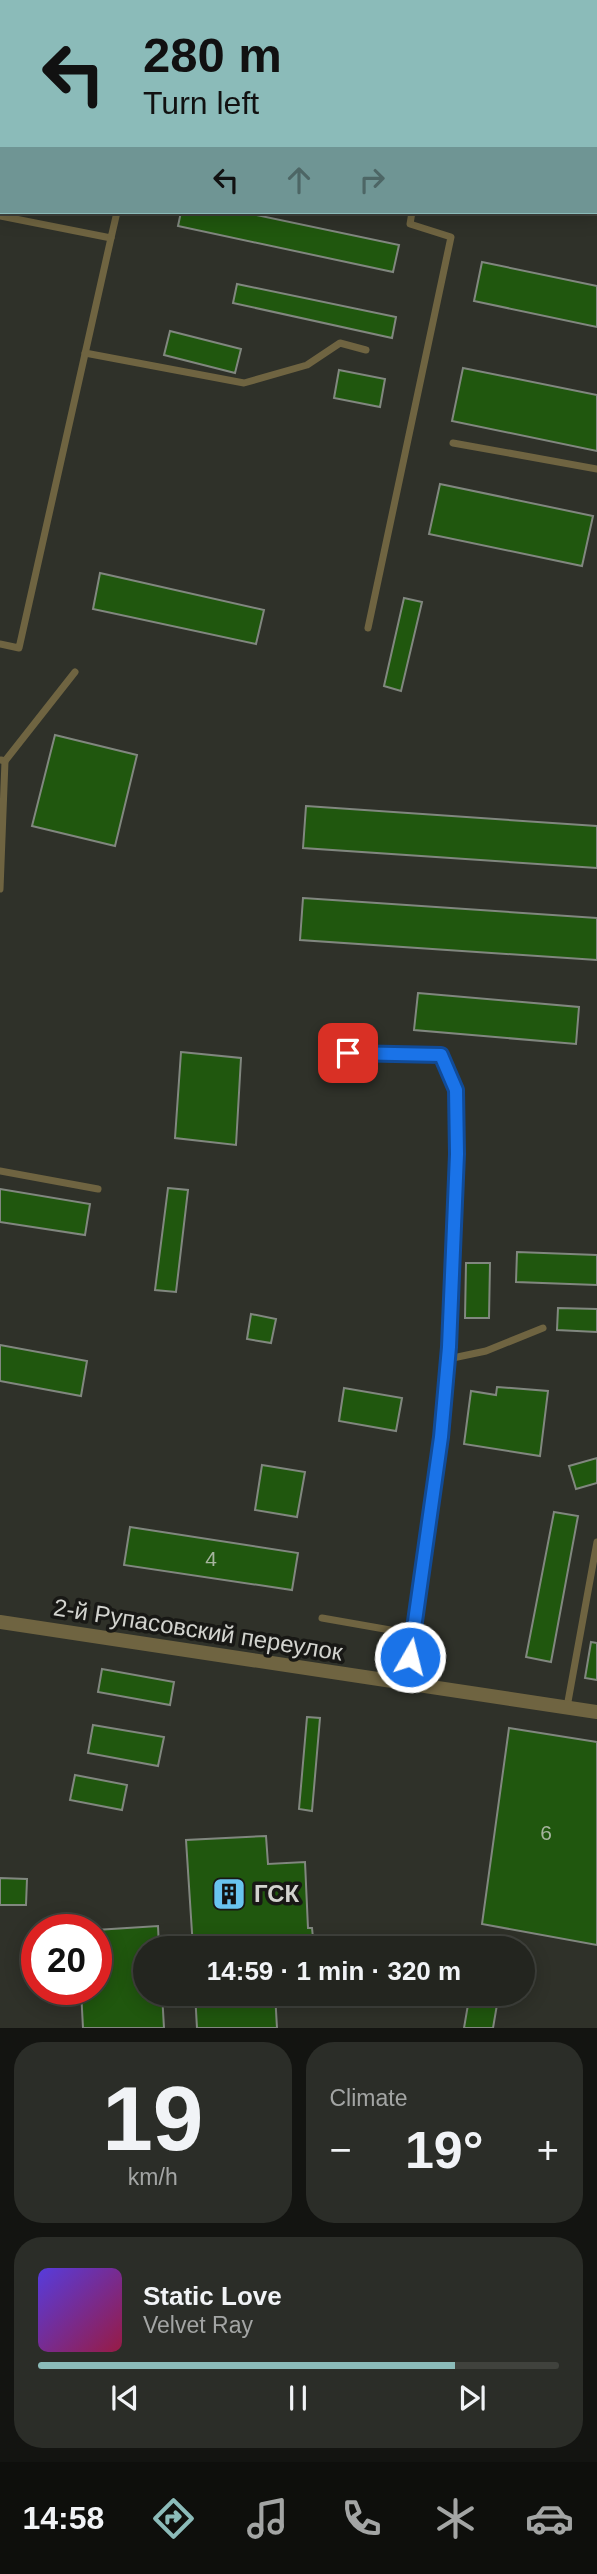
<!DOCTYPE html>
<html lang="en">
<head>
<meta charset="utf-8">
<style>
	body { margin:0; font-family:Helvetica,sans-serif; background:#2b2d28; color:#f1f3f6; height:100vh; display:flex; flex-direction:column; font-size:26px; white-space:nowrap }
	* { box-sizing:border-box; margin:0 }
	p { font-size:23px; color:#a3a5a4 }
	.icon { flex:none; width:38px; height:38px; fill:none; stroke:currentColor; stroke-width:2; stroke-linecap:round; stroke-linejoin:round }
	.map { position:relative; height:2028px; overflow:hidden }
	.details { display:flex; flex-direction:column; gap:14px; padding:14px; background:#131411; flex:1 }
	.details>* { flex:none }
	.top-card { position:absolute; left:0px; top:0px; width:598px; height:214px; box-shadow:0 4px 18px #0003,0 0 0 2px #40423d; background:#8bbbb9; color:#111; overflow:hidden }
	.speed { position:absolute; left:21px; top:1914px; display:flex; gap:14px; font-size:35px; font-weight:700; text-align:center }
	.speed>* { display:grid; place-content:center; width:91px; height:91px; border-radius:50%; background:#23251f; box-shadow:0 4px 18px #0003,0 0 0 2px #40423d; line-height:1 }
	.speed .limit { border:10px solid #d22; background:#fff; color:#111 }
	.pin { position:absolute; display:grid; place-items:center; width:60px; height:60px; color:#fff; margin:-30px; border-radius:14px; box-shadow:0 4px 10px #0006 }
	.me { position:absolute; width:77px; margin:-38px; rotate:8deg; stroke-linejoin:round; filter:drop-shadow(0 0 5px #0008) }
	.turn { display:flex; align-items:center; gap:24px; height:147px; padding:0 28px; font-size:32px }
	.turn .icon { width:91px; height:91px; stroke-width:2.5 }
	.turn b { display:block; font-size:49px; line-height:60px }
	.lanes { display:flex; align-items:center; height:66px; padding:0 28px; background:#0003; justify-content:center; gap:35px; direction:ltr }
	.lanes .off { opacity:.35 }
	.big { font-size:52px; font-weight:600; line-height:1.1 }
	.details .card { flex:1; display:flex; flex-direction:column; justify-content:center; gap:10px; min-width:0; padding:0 24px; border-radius:28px; background:#2b2d28 }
	.details .dial { align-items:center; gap:0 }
	.dial b { font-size:91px; line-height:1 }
	.song { display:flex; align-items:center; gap:21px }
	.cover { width:84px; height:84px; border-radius:10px; background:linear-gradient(135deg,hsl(250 70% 55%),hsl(340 70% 35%)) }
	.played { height:7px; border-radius:4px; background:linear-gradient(90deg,#8bbbb9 80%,#40423d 80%) }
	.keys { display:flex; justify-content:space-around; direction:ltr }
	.heat { display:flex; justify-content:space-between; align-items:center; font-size:38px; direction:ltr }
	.details .tiles { flex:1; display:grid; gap:14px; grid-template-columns:1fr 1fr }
	.card:last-child { grid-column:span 2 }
	.trip { position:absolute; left:133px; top:1936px; width:402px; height:70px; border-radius:35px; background:#23251f; box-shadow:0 4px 18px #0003,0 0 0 2px #40423d; font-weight:600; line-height:70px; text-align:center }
	.menu { display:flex; height:112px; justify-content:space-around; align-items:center; background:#0e0f0c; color:#a3a5a4 }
	.menu .icon { width:49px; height:49px }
	.menu .on { color:#8bbbb9 }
	.menu b { font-size:32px; color:#f1f3f6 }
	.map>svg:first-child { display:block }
</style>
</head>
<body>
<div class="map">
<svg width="597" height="2028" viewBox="0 0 597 2028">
	<rect width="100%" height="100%" fill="#2f3129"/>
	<g fill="#20570e" stroke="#81877f" stroke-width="2">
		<polygon points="181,212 242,212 399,245 393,272 178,226"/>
		<polygon points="482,262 597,286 597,327 474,301"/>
		<polygon points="237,284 396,317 392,338 233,303"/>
		<polygon points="170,331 241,349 235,373 164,355"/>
		<polygon points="463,368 597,395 597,451 452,421"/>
		<polygon points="339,370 385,379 380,407 334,398"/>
		<polygon points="440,484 593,516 582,566 429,534"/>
		<polygon points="100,573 264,610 256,644 93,609"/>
		<polygon points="404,598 422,602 401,691 384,686"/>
		<polygon points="55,735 137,755 115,846 32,826"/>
		<polygon points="306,806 597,826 597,868 303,848"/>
		<polygon points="303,898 597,918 597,960 300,940"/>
		<polygon points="418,993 579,1007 576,1044 414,1030"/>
		<polygon points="181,1052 241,1058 236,1145 175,1138"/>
		<polygon points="168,1188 188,1190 176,1292 155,1290"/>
		<polygon points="0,1189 90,1204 85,1235 0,1222"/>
		<polygon points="517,1252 597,1255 597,1285 516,1282"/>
		<polygon points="466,1263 490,1263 489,1318 465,1318"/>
		<polygon points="558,1308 597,1309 597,1332 557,1330"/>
		<polygon points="251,1314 276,1319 271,1343 247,1339"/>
		<polygon points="0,1345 87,1361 81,1396 0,1381"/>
		<polygon points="497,1387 548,1391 540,1456 464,1444 471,1391 496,1395"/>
		<polygon points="344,1388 402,1398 396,1431 339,1421"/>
		<polygon points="597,1458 597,1483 576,1489 569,1466"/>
		<polygon points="262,1465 305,1472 297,1517 255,1510"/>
		<polygon points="554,1512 578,1516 551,1662 526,1657"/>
		<polygon points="130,1527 298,1553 292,1590 124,1565"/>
		<polygon points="591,1642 597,1643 597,1680 585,1678"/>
		<polygon points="102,1669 174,1682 170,1705 98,1692"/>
		<polygon points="307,1717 320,1718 312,1811 299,1809"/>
		<polygon points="93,1725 164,1737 158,1766 88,1753"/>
		<polygon points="509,1728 597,1742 597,1945 482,1924"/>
		<polygon points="75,1775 127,1785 122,1810 70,1800"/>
		<polygon points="266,1836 268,1864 305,1862 308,1928 312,1928 314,1948 193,1948 186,1840"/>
		<polygon points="0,1878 27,1879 26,1905 0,1905"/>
		<polygon points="158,1926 159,1948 145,1948 145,1993 162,1993 164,2028 83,2028 81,1990 96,1990 96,1930"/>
		<polygon points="195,1993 275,1993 277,2028 197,2028"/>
		<polygon points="470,1993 499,1993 493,2028 464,2028"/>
	</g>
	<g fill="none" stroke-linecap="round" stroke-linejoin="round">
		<g stroke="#6f6441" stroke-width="7">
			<polyline points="162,2 162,0"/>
			<polyline points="0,72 2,72"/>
			<polyline points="0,216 111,238 117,212"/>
			<polyline points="85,353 244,383 307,365 340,343 366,350"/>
			<polyline points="453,443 597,469"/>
			<polyline points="368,628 451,237 410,224 412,212"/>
			<polyline points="0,644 19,648 111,238"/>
			<polyline points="1,760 5,761 75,672"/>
			<polyline points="0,889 5,761"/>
			<polyline points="348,1053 441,1055 456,1090 457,1154 449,1347 441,1437 410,1657 403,1684"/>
			<polyline points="0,1171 98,1189"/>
			<polyline points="448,1359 486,1351 543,1328"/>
			<polyline points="322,1618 413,1634"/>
			<polyline points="567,1707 597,1542"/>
		</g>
		<polyline stroke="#6f6441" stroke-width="14" points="0,1622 597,1712"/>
	</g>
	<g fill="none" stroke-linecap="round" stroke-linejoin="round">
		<defs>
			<polyline id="route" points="348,1053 441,1055 456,1090 457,1154 449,1347 441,1437 410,1657"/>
		</defs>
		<use href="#route" stroke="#114b97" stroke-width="18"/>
		<use href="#route" stroke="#1a73e8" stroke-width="12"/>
	</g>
	<defs>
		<symbol id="building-square" viewBox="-11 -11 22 22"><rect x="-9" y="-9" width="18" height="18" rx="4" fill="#69c4f0" stroke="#181815"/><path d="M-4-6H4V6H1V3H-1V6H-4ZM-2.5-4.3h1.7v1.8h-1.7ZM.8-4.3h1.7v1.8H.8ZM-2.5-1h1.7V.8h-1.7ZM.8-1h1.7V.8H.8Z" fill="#111"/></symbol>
	</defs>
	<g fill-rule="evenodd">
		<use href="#building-square" x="210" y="1875" width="38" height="38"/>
	</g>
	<g text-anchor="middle" stroke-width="7" stroke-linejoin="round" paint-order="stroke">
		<g font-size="21" fill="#a6b49e">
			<text x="211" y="1566">4</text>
			<text x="546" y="1840">6</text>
		</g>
		<g font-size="24" fill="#d2d3ce" stroke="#181815">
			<text transform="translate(198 1630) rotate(9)" y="8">2-й Рупасовский переулок</text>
		</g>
		<g font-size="24" font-weight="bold" fill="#d2d3ce" stroke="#181815" text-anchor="start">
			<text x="254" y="1902">ГСК</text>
		</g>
	</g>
</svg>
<div class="speed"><div class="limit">20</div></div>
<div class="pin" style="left:348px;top:1053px;background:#d93025"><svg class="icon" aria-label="arrive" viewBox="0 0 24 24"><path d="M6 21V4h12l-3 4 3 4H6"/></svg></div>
<svg class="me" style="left:410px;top:1657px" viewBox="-20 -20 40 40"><circle r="17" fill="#1a73e8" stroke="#fff" stroke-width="3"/><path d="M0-11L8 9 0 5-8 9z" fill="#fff"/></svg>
<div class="trip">14:59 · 1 min · 320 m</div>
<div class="top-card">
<div class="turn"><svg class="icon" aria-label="left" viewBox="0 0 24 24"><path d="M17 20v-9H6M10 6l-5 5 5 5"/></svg><div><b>280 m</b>Turn left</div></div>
<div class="lanes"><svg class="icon" aria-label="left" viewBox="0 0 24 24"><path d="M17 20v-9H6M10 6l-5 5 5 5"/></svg><svg class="icon off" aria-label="ahead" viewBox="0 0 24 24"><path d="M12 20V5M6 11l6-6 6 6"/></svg><svg class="icon off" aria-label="right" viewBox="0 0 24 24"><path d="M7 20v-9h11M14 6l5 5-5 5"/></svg></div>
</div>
</div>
<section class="details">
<div class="tiles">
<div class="card dial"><b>19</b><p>km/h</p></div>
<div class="card"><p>Climate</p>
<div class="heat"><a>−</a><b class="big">19°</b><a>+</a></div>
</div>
<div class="card">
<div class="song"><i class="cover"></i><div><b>Static Love</b><p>Velvet Ray</p></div></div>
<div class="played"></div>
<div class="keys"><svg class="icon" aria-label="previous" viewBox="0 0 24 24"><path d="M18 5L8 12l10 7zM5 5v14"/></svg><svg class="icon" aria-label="pause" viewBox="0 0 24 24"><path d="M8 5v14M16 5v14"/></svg><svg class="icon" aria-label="next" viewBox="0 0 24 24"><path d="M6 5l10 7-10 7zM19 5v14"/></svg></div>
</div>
</div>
</section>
<nav class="menu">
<b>14:58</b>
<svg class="icon on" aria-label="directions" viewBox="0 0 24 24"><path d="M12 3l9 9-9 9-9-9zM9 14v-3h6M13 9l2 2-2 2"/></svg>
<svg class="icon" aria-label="music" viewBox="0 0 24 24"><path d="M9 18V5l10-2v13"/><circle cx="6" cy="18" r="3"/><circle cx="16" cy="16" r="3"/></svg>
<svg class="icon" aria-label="phone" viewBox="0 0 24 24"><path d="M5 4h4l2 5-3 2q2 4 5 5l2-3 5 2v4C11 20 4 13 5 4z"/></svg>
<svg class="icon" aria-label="climate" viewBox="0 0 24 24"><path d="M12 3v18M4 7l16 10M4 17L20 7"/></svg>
<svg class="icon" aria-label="car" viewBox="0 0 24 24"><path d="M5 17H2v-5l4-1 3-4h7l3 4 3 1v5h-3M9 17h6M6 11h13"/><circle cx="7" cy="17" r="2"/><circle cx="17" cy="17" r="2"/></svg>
</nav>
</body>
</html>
